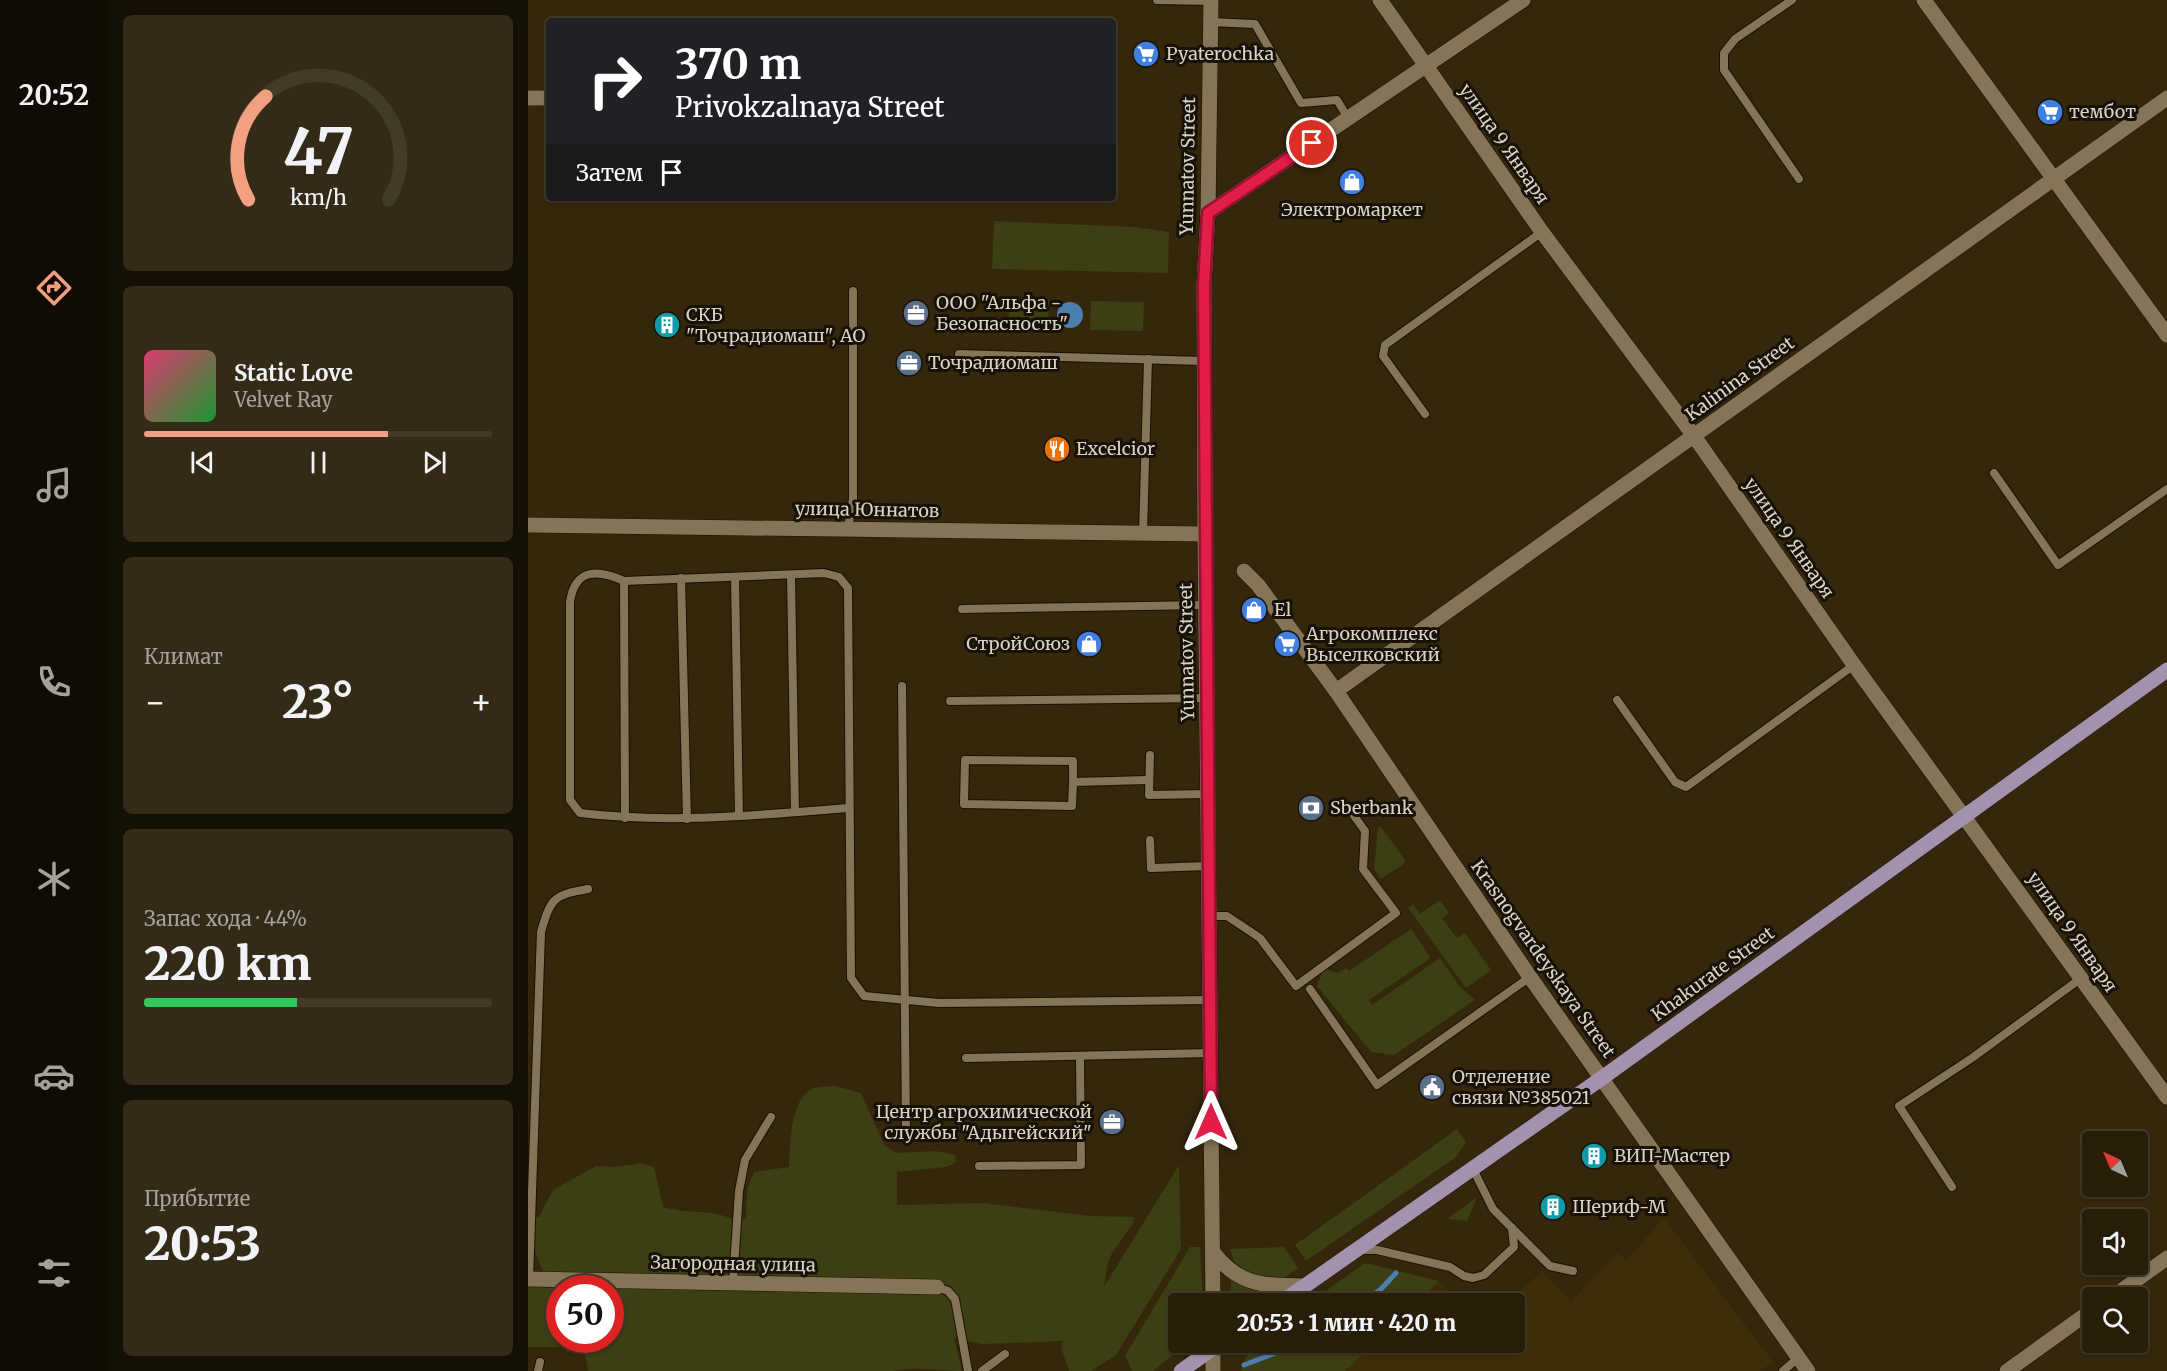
<!DOCTYPE html>
<html lang="ru">
<head>
<meta charset="utf-8">
<style>
	body { margin:0; font-family:Merriweather,serif; background:#332a17; color:#f1f3f6; height:100vh; display:flex; flex-direction:column; font-size:22px; white-space:nowrap }
	* { box-sizing:border-box; margin:0 }
	p { font-size:20px; color:#a4a29c }
	.icon { flex:none; width:33px; height:33px; fill:none; stroke:currentColor; stroke-width:2; stroke-linecap:round; stroke-linejoin:round }
	.map { position:relative; flex:1; overflow:hidden }
	.panel { display:flex; flex-direction:column; gap:15px; padding:15px; background:#151005; width:420px }
	.panel>* { flex:none }
	.top-card { position:absolute; left:18px; top:18px; width:570px; height:183px; border-radius:6px; box-shadow:0 2px 4px #0004,0 0 0 2px #433b2a; background:#202124; color:#fff; overflow:hidden }
	.needle { width:39px; rotate:316deg }
	.tools { position:absolute; left:1554px; top:1131px; display:grid; gap:12px }
	.tools a { display:grid; place-items:center; width:66px; height:66px; border-radius:6px; background:#271d09; box-shadow:0 2px 4px #0004,0 0 0 2px #433b2a; font-size:30px }
	.speed { position:absolute; left:18px; top:1275px; display:flex; gap:12px; font-size:30px; font-weight:700; text-align:center }
	.speed>* { display:grid; place-content:center; width:78px; height:78px; border-radius:50%; background:#271d09; box-shadow:0 2px 4px #0004,0 0 0 2px #433b2a; line-height:1 }
	.speed .limit { border:9px solid #d22; background:#fff; color:#111 }
	.pin { position:absolute; display:grid; place-items:center; width:51px; height:51px; color:#fff; margin:-26px; border:3px solid #fff; border-radius:50%; box-shadow:0 2px 6px #0007 }
	.me { position:absolute; width:66px; margin:-33px; rotate:0deg; stroke-linejoin:round; filter:drop-shadow(0 0 4px #0008) }
	.turn { display:flex; align-items:center; gap:21px; height:126px; padding:0 30px; font-size:27px }
	.turn .icon { width:78px; height:78px; stroke-width:2.5 }
	.turn b { display:block; font-size:42px; line-height:51px }
	.then { display:flex; align-items:center; height:57px; padding:0 30px; background:#0003; gap:12px; font-size:22px }
	.big { font-size:45px; font-weight:800; line-height:1.1 }
	.panel .widget { flex:1; display:flex; flex-direction:column; justify-content:center; gap:9px; min-width:0; padding:0 21px; border-radius:9px; background:#332a17 }
	.panel .dial { align-items:center; gap:0 }
	.dial svg { height:156px; overflow:visible; fill:none; stroke:#433b2a; stroke-width:7; stroke-linecap:round; text-anchor:middle }
	.dial text { fill:#f1f3f6; stroke:none }
	.song { display:flex; align-items:center; gap:18px }
	.cover { width:72px; height:72px; border-radius:9px; background:linear-gradient(135deg,hsl(340 70% 55%),hsl(130 70% 35%)) }
	.played { height:6px; border-radius:3px; background:linear-gradient(90deg,#f2a081 70%,#433b2a 70%) }
	.keys { display:flex; justify-content:space-around; direction:ltr }
	.heat { display:flex; justify-content:space-between; align-items:center; font-size:33px; direction:ltr }
	.charge { height:9px; border-radius:4px; background:linear-gradient(90deg,#34c759 44%,#433b2a 0) }
	.trip { position:absolute; left:640px; top:1293px; width:357px; height:60px; border-radius:6px; background:#271d09; box-shadow:0 2px 4px #0004,0 0 0 2px #433b2a; font-weight:800; line-height:60px; text-align:center }
	main { display:flex; flex:1; min-height:0 }
	.tab-bar { display:flex; flex-direction:column; width:108px; justify-content:space-around; align-items:center; background:#100c04; color:#a4a29c }
	.tab-bar .icon { width:42px; height:42px }
	.tab-bar .active { color:#f2a081 }
	.tab-bar b { font-size:27px; color:#f1f3f6 }
	.map>svg:first-child { display:block }
</style>
</head>
<body>
<main>
<nav class="tab-bar">
<b>20:52</b>
<svg class="icon active" aria-label="directions" viewBox="0 0 24 24"><path d="M12 3l9 9-9 9-9-9zM9 14v-3h6M13 9l2 2-2 2"/></svg>
<svg class="icon" aria-label="music" viewBox="0 0 24 24"><path d="M9 18V5l10-2v13"/><circle cx="6" cy="18" r="3"/><circle cx="16" cy="16" r="3"/></svg>
<svg class="icon" aria-label="phone" viewBox="0 0 24 24"><path d="M5 4h4l2 5-3 2q2 4 5 5l2-3 5 2v4C11 20 4 13 5 4z"/></svg>
<svg class="icon" aria-label="climate" viewBox="0 0 24 24"><path d="M12 3v18M4 7l16 10M4 17L20 7"/></svg>
<svg class="icon" aria-label="car" viewBox="0 0 24 24"><path d="M5 17H2v-5l4-1 3-4h7l3 4 3 1v5h-3M9 17h6M6 11h13"/><circle cx="7" cy="17" r="2"/><circle cx="17" cy="17" r="2"/></svg>
<svg class="icon" aria-label="filters" viewBox="0 0 24 24"><path d="M4 7h16M4 17h16"/><circle cx="9" cy="7" r="2"/><circle cx="15" cy="17" r="2"/></svg>
</nav>
<section class="panel">
<div class="widget dial"><svg viewBox="0 0 100 80">
<path d="M14 69A42 42 0 1 1 86 69"/>
<path d="M14 69A42 42 0 0 1 23 16" stroke="#f2a081"/>
<text x="50" y="56" font-size="32" font-weight="700">47</text>
<text x="50" y="72" font-size="11">km/h</text>
</svg></div>
<div class="widget">
<div class="song"><i class="cover"></i><div><b>Static Love</b><p>Velvet Ray</p></div></div>
<div class="played"></div>
<div class="keys"><svg class="icon" aria-label="previous" viewBox="0 0 24 24"><path d="M18 5L8 12l10 7zM5 5v14"/></svg><svg class="icon" aria-label="pause" viewBox="0 0 24 24"><path d="M8 5v14M16 5v14"/></svg><svg class="icon" aria-label="next" viewBox="0 0 24 24"><path d="M6 5l10 7-10 7zM19 5v14"/></svg></div>
</div>
<div class="widget"><p>Климат</p>
<div class="heat"><a>−</a><b class="big">23°</b><a>+</a></div>
</div>
<div class="widget"><p>Запас хода · 44%</p><b class="big">220 km</b><div class="charge"></div></div>
<div class="widget"><p>Прибытие</p><b class="big">20:53</b></div>
</section>
<div class="map">
<svg width="1639" height="1371" viewBox="0 0 1639 1371">
	<rect width="100%" height="100%" fill="#34270c"/>
	<g fill="#3d2d09">
		<polygon points="1136,1218 1245,1362 1232,1371 817,1371 847,1343 987,1342 987,1304 979,1303 1014,1271 1043,1301 1090,1253 1098,1260"/>
		<polygon points="911,1281 931,1303 887,1304"/>
	</g>
	<g fill="#3c3f11" fill-rule="evenodd">
		<polygon points="466,221 607,227 641,232 640,273 464,269"/>
		<polygon points="481,299 521,300 520,328 481,328"/>
		<polygon points="563,301 616,302 615,331 562,330"/>
		<polygon points="850,827 853,827 877,860 877,863 853,879 846,869"/>
		<polygon points="912,900 921,913 914,918 929,938 937,933 963,970 938,988 880,908 885,904 892,914"/>
		<polygon points="883,929 903,958 841,1000 844,1005 912,958 932,987 947,1000 866,1055 843,1052 789,986 796,968 810,973 818,968 821,971"/>
		<path d="M 307,1086 L 333,1093 L 356,1145 L 368,1153 L 408,1151 L 427,1155 L 428,1162 L 419,1167 L 369,1172 L 369,1205 L 455,1203 L 562,1216 L 606,1217 L 605,1223 L 583,1255 L 579,1266 L 576,1287 L 651,1165 L 653,1249 L 588,1355 L 563,1371 L 541,1371 L 533,1347 L 535,1341 L 454,1344 L 426,1338 L 434,1371 C 414,1371 383,1366 365,1371 L 60,1371 L 56,1347 L 0,1347 L 0,1285 L 16,1275 L 4,1243 L 0,1217 L 11,1217 L 25,1190 L 68,1166 L 86,1167 L 114,1163 L 126,1167 L 135,1207 C 152,1212 167,1211 184,1213 C 197,1215 204,1221 218,1219 L 219,1190 L 226,1172 L 261,1167 C 262,1147 262,1099 284,1089 C 290,1086 300,1087 307,1086 ZM 32,1288 L 82,1288 L 82,1340 L 32,1340 Z"/>
		<polygon points="929,1129 938,1142 928,1157 778,1261 767,1245"/>
		<polygon points="949,1197 939,1221 919,1219"/>
		<polygon points="662,1247 672,1247 675,1302 651,1304 651,1342 660,1343 625,1371 604,1371 597,1356"/>
		<polygon points="756,1247 770,1268 753,1280 741,1281 708,1267 702,1249"/>
		<polygon points="837,1263 911,1281 887,1303 781,1303"/>
		<polygon points="703,1279 736,1292 720,1303 702,1304"/>
		<polygon points="729,1342 847,1342 847,1343 817,1371 713,1371 717,1359"/>
	</g>
	<circle fill="#4c7eaf" cx="542" cy="315" r="13"/>
	<g fill="none" stroke-linecap="round" stroke-linejoin="round">
		<g stroke="#4c7eaf" stroke-width="5">
			<polyline points="831,1304 852,1290 868,1273"/>
			<polyline points="716,1365 777,1342"/>
		</g>
		<defs>
			<g id="service">
				<polyline points="629,0 683,1"/>
				<polyline points="1264,0 1207,39 1196,53 1196,70 1271,179"/>
				<polyline points="682,22 727,24 773,103 809,100 820,118"/>
				<polyline points="431,354 676,361"/>
				<polyline points="897,414 855,356 857,345 1014,232"/>
				<polyline points="1466,473 1530,565 1639,489"/>
				<polyline points="320,529 325,499 325,291"/>
				<polyline points="615,533 620,359"/>
				<polyline points="263,575 267,812"/>
				<polyline points="207,577 211,816"/>
				<polyline points="153,578 159,819"/>
				<polyline points="96,581 97,818"/>
				<polyline points="434,609 678,605"/>
				<polyline points="374,686 378,1132"/>
				<polyline points="1089,700 1147,782 1158,787 1326,665"/>
				<polyline points="422,701 679,698"/>
				<polyline points="622,755 621,795 680,794"/>
				<polyline points="545,782 544,806 436,804 437,760 545,761 545,782 621,780"/>
				<path d="M 321,808 C 231,815 141,824 52,813 L 42,800 L 42,602 C 47,568 70,569 96,581 L 296,573 L 311,577 L 320,588 L 323,978 L 336,996 L 411,1003 L 682,1000"/>
				<polyline points="622,840 623,868 680,866"/>
				<polyline points="681,916 699,916 732,938 768,986 868,913 835,869 837,831 824,813"/>
				<polyline points="782,989 849,1085 1002,977"/>
				<polyline points="438,1058 683,1053"/>
				<polyline points="451,1166 553,1165 552,1056"/>
				<polyline points="945,1169 965,1209 1022,1266 1045,1271"/>
				<polyline points="1424,1187 1371,1106 1444,1058 1552,979"/>
				<polyline points="833,1250 849,1250 922,1267 936,1276 945,1278 956,1275 986,1247 984,1228"/>
				<path d="M 1,1279 L 13,932 C 23,898 25,895 60,889"/>
				<polyline points="205,1283 211,1191 217,1160 243,1117"/>
				<polyline points="409,1287 420,1291 427,1299 440,1371"/>
				<polyline points="10,1371 12,1362"/>
				<polyline points="454,1371 477,1354"/>
				<polyline points="1255,1371 1271,1357"/>
			</g>
			<g id="minor">
				<polyline points="852,0 1014,232 1166,436 1326,665 1639,1097"/>
				<polyline points="1396,0 1639,335"/>
				<polyline points="0,98 21,98"/>
				<polyline points="0,525 677,534"/>
				<polyline points="716,571 730,585 808,691 1002,977 1280,1371"/>
				<polyline points="808,691 1639,98"/>
				<polyline points="0,1279 409,1287"/>
				<polyline points="1583,1298 1639,1258"/>
				<polyline points="1479,1371 1564,1310"/>
			</g>
			<g id="tertiary">
				<polyline points="680,213 995,0"/>
				<polyline points="680,213 683,0"/>
			</g>
			<g id="secondary">
				<polyline points="680,213 676,285 677,542 685,1304"/>
				<path d="M 685,1252 C 712,1287 736,1285 776,1286"/>
				<polyline points="685,1371 685,1342"/>
			</g>
			<g id="primary">
				<polyline points="751,1304 1074,1078 1639,670"/>
				<polyline points="653,1371 694,1342"/>
			</g>
		</defs>
		<use href="#service" stroke="#1c1000" stroke-width="10"/>
		<use href="#minor" stroke="#1c1000" stroke-width="16"/>
		<use href="#tertiary" stroke="#1c1000" stroke-width="16"/>
		<use href="#secondary" stroke="#1c1000" stroke-width="16"/>
		<use href="#primary" stroke="#1c1000" stroke-width="16"/>
		<use href="#service" stroke="#847559" stroke-width="8"/>
		<use href="#minor" stroke="#847559" stroke-width="15"/>
		<use href="#tertiary" stroke="#847559" stroke-width="15"/>
		<use href="#secondary" stroke="#847559" stroke-width="15"/>
		<use href="#primary" stroke="#a491ae" stroke-width="15"/>
	</g>
	<g fill="none" stroke-linecap="round" stroke-linejoin="round">
		<defs>
			<polyline id="route" points="683,1122 676,285 680,213 784,143"/>
		</defs>
		<use href="#route" stroke="#92132f" stroke-width="15"/>
		<use href="#route" stroke="#e11d48" stroke-width="10"/>
	</g>
	<defs>
		<symbol id="supermarket-disc" viewBox="-11 -11 22 22"><circle r="9.5" fill="#3f7fe0" stroke="#171107"/><path d="M-6-5.5h2.5l.6 2H6L4.5 2H-2.5L-4.4-4H-6ZM-1.5 3.2a1.3 1.3 0 1 0 .1 0ZM3 3.2a1.3 1.3 0 1 0 .1 0Z" fill="#fff"/></symbol>
		<symbol id="shop-disc" viewBox="-11 -11 22 22"><circle r="9.5" fill="#3f7fe0" stroke="#171107"/><path d="M-5-2.5h2.3a2.7 3.5 0 0 1 5.4 0H5L5.5 6h-11ZM-1.5-2.5h3a1.5 2.3 0 0 0-3 0Z" fill="#fff"/></symbol>
		<symbol id="office-disc" viewBox="-11 -11 22 22"><circle r="9.5" fill="#5c6f8a" stroke="#171107"/><path d="M-6-3h4V-5.5h4V-3h4V5H-6ZM-1-4.5V-3h2v-1.5ZM-6 0V1H6V0Z" fill="#fff"/></symbol>
		<symbol id="building-disc" viewBox="-11 -11 22 22"><circle r="9.5" fill="#0f9aa8" stroke="#171107"/><path d="M-4-6H4V6H1V3H-1V6H-4ZM-2.5-4.3h1.7v1.8h-1.7ZM.8-4.3h1.7v1.8H.8ZM-2.5-1h1.7V.8h-1.7ZM.8-1h1.7V.8H.8Z" fill="#fff"/></symbol>
		<symbol id="restaurant-disc" viewBox="-11 -11 22 22"><circle r="9.5" fill="#e8710a" stroke="#171107"/><path d="M-5-6h1v4h1v-4h1v4h1v-4h1v5L-1.5 .5V6h-2V.5L-5-1ZM5-6V6H3V1.5H1.5Q1.5-4 5-6Z" fill="#fff"/></symbol>
		<symbol id="bank-disc" viewBox="-11 -11 22 22"><circle r="9.5" fill="#5c6f8a" stroke="#171107"/><path d="M-6-4H6V4H-6ZM0-2.3a2.3 2.3 0 1 0 0 4.6a2.3 2.3 0 1 0 0-4.6Z" fill="#fff"/></symbol>
		<symbol id="civic-disc" viewBox="-11 -11 22 22"><circle r="9.5" fill="#5c6f8a" stroke="#171107"/><path d="M-.6-6.5H3V-4.5H.6V-3L4-1V1h2V6H-6V1h2V-1L-.6-3ZM-1.2 2.5V6h2.4V2.5Z" fill="#fff"/></symbol>
	</defs>
	<g fill-rule="evenodd">
		<use href="#supermarket-disc" x="603" y="39" width="30" height="30"/>
		<use href="#supermarket-disc" x="1507" y="97" width="30" height="30"/>
		<use href="#shop-disc" x="809" y="167" width="30" height="30"/>
		<use href="#office-disc" x="373" y="298" width="30" height="30"/>
		<use href="#building-disc" x="124" y="310" width="30" height="30"/>
		<use href="#office-disc" x="366" y="348" width="30" height="30"/>
		<use href="#restaurant-disc" x="514" y="434" width="30" height="30"/>
		<use href="#shop-disc" x="711" y="595" width="30" height="30"/>
		<use href="#shop-disc" x="546" y="629" width="30" height="30"/>
		<use href="#supermarket-disc" x="744" y="629" width="30" height="30"/>
		<use href="#bank-disc" x="768" y="793" width="30" height="30"/>
		<use href="#civic-disc" x="889" y="1072" width="30" height="30"/>
		<use href="#office-disc" x="569" y="1107" width="30" height="30"/>
		<use href="#building-disc" x="1051" y="1141" width="30" height="30"/>
		<use href="#building-disc" x="1010" y="1192" width="30" height="30"/>
	</g>
	<g text-anchor="middle" stroke-width="6" stroke-linejoin="round" paint-order="stroke">
		<g font-size="18" fill="#dad2c3" stroke="#171107" text-anchor="start">
			<text x="638" y="60">Pyaterochka</text>
			<text x="1541" y="118">тембот</text>
			<text x="824" y="216" text-anchor="middle">Электромаркет</text>
			<text x="408" y="309">ООО "Альфа -<tspan x="408" dy="21">Безопасность"</tspan></text>
			<text x="158" y="321">СКБ<tspan x="158" dy="21">"Точрадиомаш", АО</tspan></text>
			<text x="400" y="369">Точрадиомаш</text>
			<text x="548" y="455">Excelcior</text>
			<text x="746" y="616">El</text>
			<text x="778" y="640">Агрокомплекс<tspan x="778" dy="21">Выселковский</tspan></text>
			<text x="542" y="650" text-anchor="end">СтройСоюз</text>
			<text x="802" y="814">Sberbank</text>
			<text x="924" y="1083">Отделение<tspan x="924" dy="21">связи №385021</tspan></text>
			<text x="564" y="1118" text-anchor="end">Центр агрохимической<tspan x="564" dy="21">службы "Адыгейский"</tspan></text>
			<text x="1086" y="1162">ВИП-Мастер</text>
			<text x="1044" y="1213">Шериф-М</text>
		</g>
		<g font-size="18" fill="#dad2c3" stroke="#171107">
			<text transform="translate(976 144) rotate(55)" y="6">улица 9 Января</text>
			<text transform="translate(660 166) rotate(-89)" y="6">Yunnatov Street</text>
			<text transform="translate(1212 379) rotate(-36)" y="6">Kalinina Street</text>
			<text transform="translate(339 510) rotate(1)" y="6">улица Юннатов</text>
			<text transform="translate(1261 538) rotate(55)" y="6">улица 9 Января</text>
			<text transform="translate(659 652) rotate(-91)" y="6">Yunnatov Street</text>
			<text transform="translate(1544 932) rotate(55)" y="6">улица 9 Января</text>
			<text transform="translate(1015 959) rotate(55)" y="6">Krasnogvardeyskaya Street</text>
			<text transform="translate(1185 974) rotate(-36)" y="6">Khakurate Street</text>
			<text transform="translate(205 1264) rotate(1)" y="6">Загородная улица</text>
		</g>
	</g>
</svg>
<div class="tools">
<a><svg class="needle" viewBox="-14 -14 28 28"><path d="M0-13l5 13h-10z" fill="#e53935"/><path d="M0 13l5-13h-10z" fill="#a4a29c"/></svg></a>
<a><svg class="icon" aria-label="sound" viewBox="0 0 24 24"><path d="M4 9h4l5-4v14l-5-4H4zM17 9q2 3 0 6"/></svg></a>
<a><svg class="icon" aria-label="search" viewBox="0 0 24 24"><circle cx="10" cy="10" r="6"/><path d="M15 15l6 6"/></svg></a>
</div>
<div class="speed"><div class="limit">50</div></div>
<div class="pin" style="left:784px;top:143px;background:#d93025"><svg class="icon" aria-label="arrive" viewBox="0 0 24 24"><path d="M6 21V4h12l-3 4 3 4H6"/></svg></div>
<svg class="me" style="left:683px;top:1122px" viewBox="-20 -20 40 40"><path d="M0-17L14 15 0 8-14 15z" fill="#e11d48" stroke="#fff" stroke-width="4"/></svg>
<div class="trip">20:53 · 1 мин · 420 m</div>
<div class="top-card">
<div class="turn"><svg class="icon" aria-label="right" viewBox="0 0 24 24"><path d="M7 20v-9h11M14 6l5 5-5 5"/></svg><div><b>370 m</b>Privokzalnaya Street</div></div>
<div class="then">Затем<svg class="icon" aria-label="arrive" viewBox="0 0 24 24"><path d="M6 21V4h12l-3 4 3 4H6"/></svg></div>
</div>
</div>
</main>
</body>
</html>
